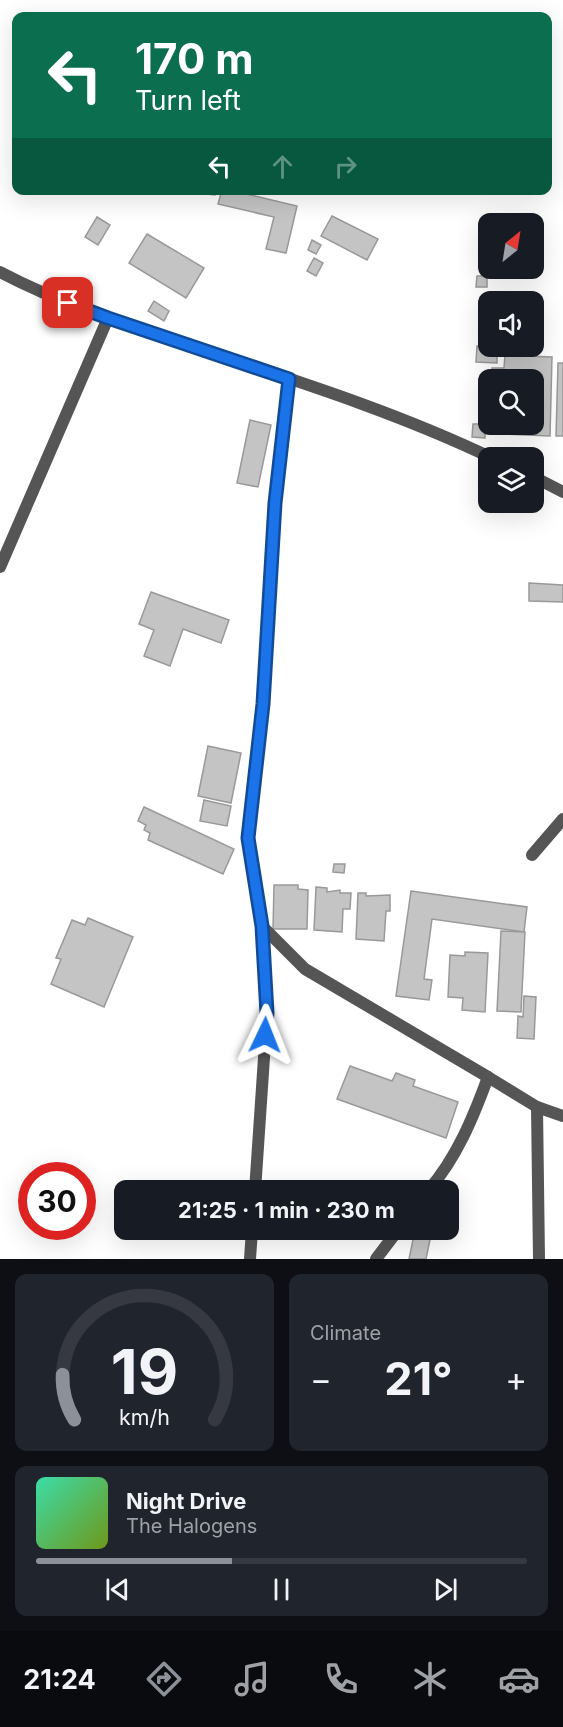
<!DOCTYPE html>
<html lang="en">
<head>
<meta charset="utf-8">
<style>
	body { margin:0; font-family:Inter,sans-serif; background:#20242c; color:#f1f3f6; height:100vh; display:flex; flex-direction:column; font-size:22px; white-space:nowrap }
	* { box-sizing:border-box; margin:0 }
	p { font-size:20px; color:#9ea1a6 }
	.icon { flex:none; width:33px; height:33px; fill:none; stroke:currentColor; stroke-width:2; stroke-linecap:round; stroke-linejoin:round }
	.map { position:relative; height:1259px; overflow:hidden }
	.sheet { display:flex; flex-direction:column; gap:15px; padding:15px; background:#0d0f14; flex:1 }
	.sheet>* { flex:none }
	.hud { position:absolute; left:12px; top:12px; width:540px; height:183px; border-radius:12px; box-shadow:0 6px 24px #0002; background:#0b6e4f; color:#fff; overflow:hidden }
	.needle { width:39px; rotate:30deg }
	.fabs { position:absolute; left:478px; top:213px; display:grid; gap:12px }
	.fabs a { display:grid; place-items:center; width:66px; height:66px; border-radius:12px; background:#171b24; box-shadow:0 6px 24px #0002; font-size:30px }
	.speed { position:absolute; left:18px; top:1162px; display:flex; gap:12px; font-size:30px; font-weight:700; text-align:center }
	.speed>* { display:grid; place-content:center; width:78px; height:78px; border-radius:50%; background:#171b24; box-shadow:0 6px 24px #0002; line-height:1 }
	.speed .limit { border:9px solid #d22; background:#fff; color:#111 }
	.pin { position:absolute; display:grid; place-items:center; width:51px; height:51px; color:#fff; margin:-26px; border-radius:12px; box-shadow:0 3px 9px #0006 }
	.me { position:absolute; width:66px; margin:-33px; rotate:2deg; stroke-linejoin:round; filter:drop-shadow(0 0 4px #0008) }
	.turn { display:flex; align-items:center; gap:21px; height:126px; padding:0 24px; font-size:27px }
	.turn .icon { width:78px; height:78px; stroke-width:2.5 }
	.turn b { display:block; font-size:42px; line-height:51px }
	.lanes { display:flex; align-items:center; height:57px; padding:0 24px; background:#0003; justify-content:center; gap:30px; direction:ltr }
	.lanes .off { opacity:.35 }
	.big { font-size:45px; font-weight:700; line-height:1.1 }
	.sheet .tile { flex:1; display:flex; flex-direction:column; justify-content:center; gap:9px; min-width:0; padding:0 21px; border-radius:12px; background:#20242c }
	.sheet .dial { align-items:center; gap:0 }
	.dial svg { height:156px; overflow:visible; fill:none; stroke:#363941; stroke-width:7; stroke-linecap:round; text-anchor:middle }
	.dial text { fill:#f1f3f6; stroke:none }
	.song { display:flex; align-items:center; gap:18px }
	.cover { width:72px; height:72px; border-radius:9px; background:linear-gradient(135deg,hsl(160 70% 55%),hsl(80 70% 35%)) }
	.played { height:6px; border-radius:3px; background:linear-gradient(90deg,#8c9099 40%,#363941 40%) }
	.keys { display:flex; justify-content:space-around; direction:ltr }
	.heat { display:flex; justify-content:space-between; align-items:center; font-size:33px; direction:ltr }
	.sheet .tiles { flex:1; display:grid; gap:15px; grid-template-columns:1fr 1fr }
	.tile:last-child { grid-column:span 2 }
	.trip { position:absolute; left:114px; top:1180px; width:345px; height:60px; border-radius:12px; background:#171b24; box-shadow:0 6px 24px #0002; font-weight:700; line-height:60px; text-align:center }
	.menu { display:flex; height:96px; justify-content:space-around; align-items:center; background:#090b0e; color:#9ea1a6 }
	.menu .icon { width:42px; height:42px }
	.menu .selected { color:#8c9099 }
	.menu b { font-size:27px; color:#f1f3f6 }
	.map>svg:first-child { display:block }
</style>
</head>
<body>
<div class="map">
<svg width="563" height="1259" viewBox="0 0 563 1259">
	<rect width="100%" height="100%" fill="#fff"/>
	<g fill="#c4c4c4" stroke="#999" stroke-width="1.5">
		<polygon points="197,190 216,190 215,195 197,193"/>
		<polygon points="222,190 230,190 297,206 286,253 266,249 274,217 218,204"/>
		<polygon points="332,216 378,239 367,260 321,236"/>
		<polygon points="97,217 110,225 98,245 85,237"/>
		<polygon points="147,234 204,268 186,298 129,263"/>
		<polygon points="312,240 321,245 316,254 308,250"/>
		<polygon points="314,258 323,263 316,276 307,271"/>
		<polygon points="477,276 487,276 487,287 476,287"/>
		<polygon points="154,301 169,311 164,321 148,311"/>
		<polygon points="477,346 497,347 497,363 476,362"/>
		<polygon points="505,355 552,357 550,436 501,434 501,424 534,424 534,380 492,380 492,368 504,368"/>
		<polygon points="558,363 563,363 563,436 556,436"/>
		<polygon points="250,420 271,425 258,487 237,483"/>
		<polygon points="473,424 485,424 485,438 472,437"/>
		<polygon points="529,583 563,585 563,602 529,601"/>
		<polygon points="151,592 229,620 221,643 183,629 170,666 144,656 154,630 139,624"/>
		<polygon points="208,746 241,753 231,803 198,796"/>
		<polygon points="204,800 231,806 227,826 200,821"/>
		<polygon points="144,807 234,849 223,874 148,840 150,833 144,830 146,825 138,821"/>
		<polygon points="334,864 345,864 344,873 333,872"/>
		<polygon points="274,885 298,885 298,889 308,890 307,929 273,929"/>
		<polygon points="316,887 327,888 327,892 340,890 340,893 351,893 350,909 343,909 342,932 314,930"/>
		<polygon points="411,891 527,907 524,932 432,919 424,979 432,980 429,1000 396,996"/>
		<polygon points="358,893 366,893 366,896 390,895 390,911 386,911 384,941 356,939"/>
		<polygon points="88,918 133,937 104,1007 51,984 61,959 56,958 72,920 85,925"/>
		<polygon points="501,931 525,932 521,1012 497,1011"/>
		<polygon points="465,952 488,953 485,1012 462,1010 463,998 448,997 450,955 465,956"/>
		<polygon points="524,996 536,997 534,1039 517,1038 518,1016 523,1017"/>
		<polygon points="350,1066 392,1081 396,1073 415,1080 413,1086 458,1102 446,1138 337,1099"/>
		<polygon points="415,1230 432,1230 426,1259 409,1259"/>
	</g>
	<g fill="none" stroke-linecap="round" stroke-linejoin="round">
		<g stroke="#555" stroke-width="12">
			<path d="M 0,272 C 57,302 118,322 179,342 C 284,377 392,410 492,458"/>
			<polyline points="289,379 275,503 263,704 248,838 262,926 305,969 488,1077"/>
			<polyline points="534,477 563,492"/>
			<polyline points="0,567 108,318"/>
			<polyline points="532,855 563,819"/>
			<polyline points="537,1107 539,1259"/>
			<polyline points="255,1191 267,1013 262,926"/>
			<path d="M 428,1191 C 457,1157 473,1118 488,1077 L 537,1107 L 563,1116"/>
			<polyline points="250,1259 252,1230"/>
			<polyline points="376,1259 398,1230"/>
		</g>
	</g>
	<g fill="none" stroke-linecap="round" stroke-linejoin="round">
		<defs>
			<polyline id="route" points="68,303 108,318 289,379 275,503 263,704 248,838 262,926 267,1013 265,1035"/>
		</defs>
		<use href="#route" stroke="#114b97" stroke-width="15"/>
		<use href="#route" stroke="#1a73e8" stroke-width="10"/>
	</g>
</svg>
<div class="fabs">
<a><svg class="needle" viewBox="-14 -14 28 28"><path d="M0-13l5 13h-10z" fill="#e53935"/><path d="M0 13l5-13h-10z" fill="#9ea1a6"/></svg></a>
<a><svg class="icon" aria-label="sound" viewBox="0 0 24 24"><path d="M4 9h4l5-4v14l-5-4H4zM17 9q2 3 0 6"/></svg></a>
<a><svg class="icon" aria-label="search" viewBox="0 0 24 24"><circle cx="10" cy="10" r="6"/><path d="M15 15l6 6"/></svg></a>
<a><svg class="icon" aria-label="layers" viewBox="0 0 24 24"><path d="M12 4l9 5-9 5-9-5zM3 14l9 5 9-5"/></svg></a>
</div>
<div class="speed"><div class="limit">30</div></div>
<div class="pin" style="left:68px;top:303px;background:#d93025"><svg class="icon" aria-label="arrive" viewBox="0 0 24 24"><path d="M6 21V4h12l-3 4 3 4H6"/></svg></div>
<svg class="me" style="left:265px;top:1035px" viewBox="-20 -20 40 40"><path d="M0-17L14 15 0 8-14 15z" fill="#1a73e8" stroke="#fff" stroke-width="4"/></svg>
<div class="trip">21:25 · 1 min · 230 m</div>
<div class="hud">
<div class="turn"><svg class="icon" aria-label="left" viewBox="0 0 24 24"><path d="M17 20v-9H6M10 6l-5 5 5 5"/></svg><div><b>170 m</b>Turn left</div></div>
<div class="lanes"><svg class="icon" aria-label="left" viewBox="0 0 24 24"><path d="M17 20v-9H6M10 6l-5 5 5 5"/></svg><svg class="icon off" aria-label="ahead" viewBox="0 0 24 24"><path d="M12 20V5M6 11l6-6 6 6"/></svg><svg class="icon off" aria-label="right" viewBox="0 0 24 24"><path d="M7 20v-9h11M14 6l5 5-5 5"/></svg></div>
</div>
</div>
<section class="sheet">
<div class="tiles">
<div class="tile dial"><svg viewBox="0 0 100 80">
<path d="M14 69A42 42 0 1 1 86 69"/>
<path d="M14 69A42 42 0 0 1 8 46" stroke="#8c9099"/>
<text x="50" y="56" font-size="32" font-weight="700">19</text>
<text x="50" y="72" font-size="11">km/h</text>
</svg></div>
<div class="tile"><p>Climate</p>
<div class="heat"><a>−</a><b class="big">21°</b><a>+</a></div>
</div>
<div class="tile">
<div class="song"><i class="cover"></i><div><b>Night Drive</b><p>The Halogens</p></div></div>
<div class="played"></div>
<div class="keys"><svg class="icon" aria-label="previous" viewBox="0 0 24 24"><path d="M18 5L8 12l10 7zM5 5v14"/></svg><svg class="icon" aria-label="pause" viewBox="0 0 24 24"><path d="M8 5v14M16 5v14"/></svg><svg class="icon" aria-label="next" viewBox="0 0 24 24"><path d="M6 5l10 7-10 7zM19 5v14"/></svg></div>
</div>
</div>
</section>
<nav class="menu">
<b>21:24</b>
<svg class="icon selected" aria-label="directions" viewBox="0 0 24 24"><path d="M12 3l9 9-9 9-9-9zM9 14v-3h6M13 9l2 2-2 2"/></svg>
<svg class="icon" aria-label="music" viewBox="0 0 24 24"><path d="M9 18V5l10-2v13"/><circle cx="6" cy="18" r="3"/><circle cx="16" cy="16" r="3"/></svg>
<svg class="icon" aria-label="phone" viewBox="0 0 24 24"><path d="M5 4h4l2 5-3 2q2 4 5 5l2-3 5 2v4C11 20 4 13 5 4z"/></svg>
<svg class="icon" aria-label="climate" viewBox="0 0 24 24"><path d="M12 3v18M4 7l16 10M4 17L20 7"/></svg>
<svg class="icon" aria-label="car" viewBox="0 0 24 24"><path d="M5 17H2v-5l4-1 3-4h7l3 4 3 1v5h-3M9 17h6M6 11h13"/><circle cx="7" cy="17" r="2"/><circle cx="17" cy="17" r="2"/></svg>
</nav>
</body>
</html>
